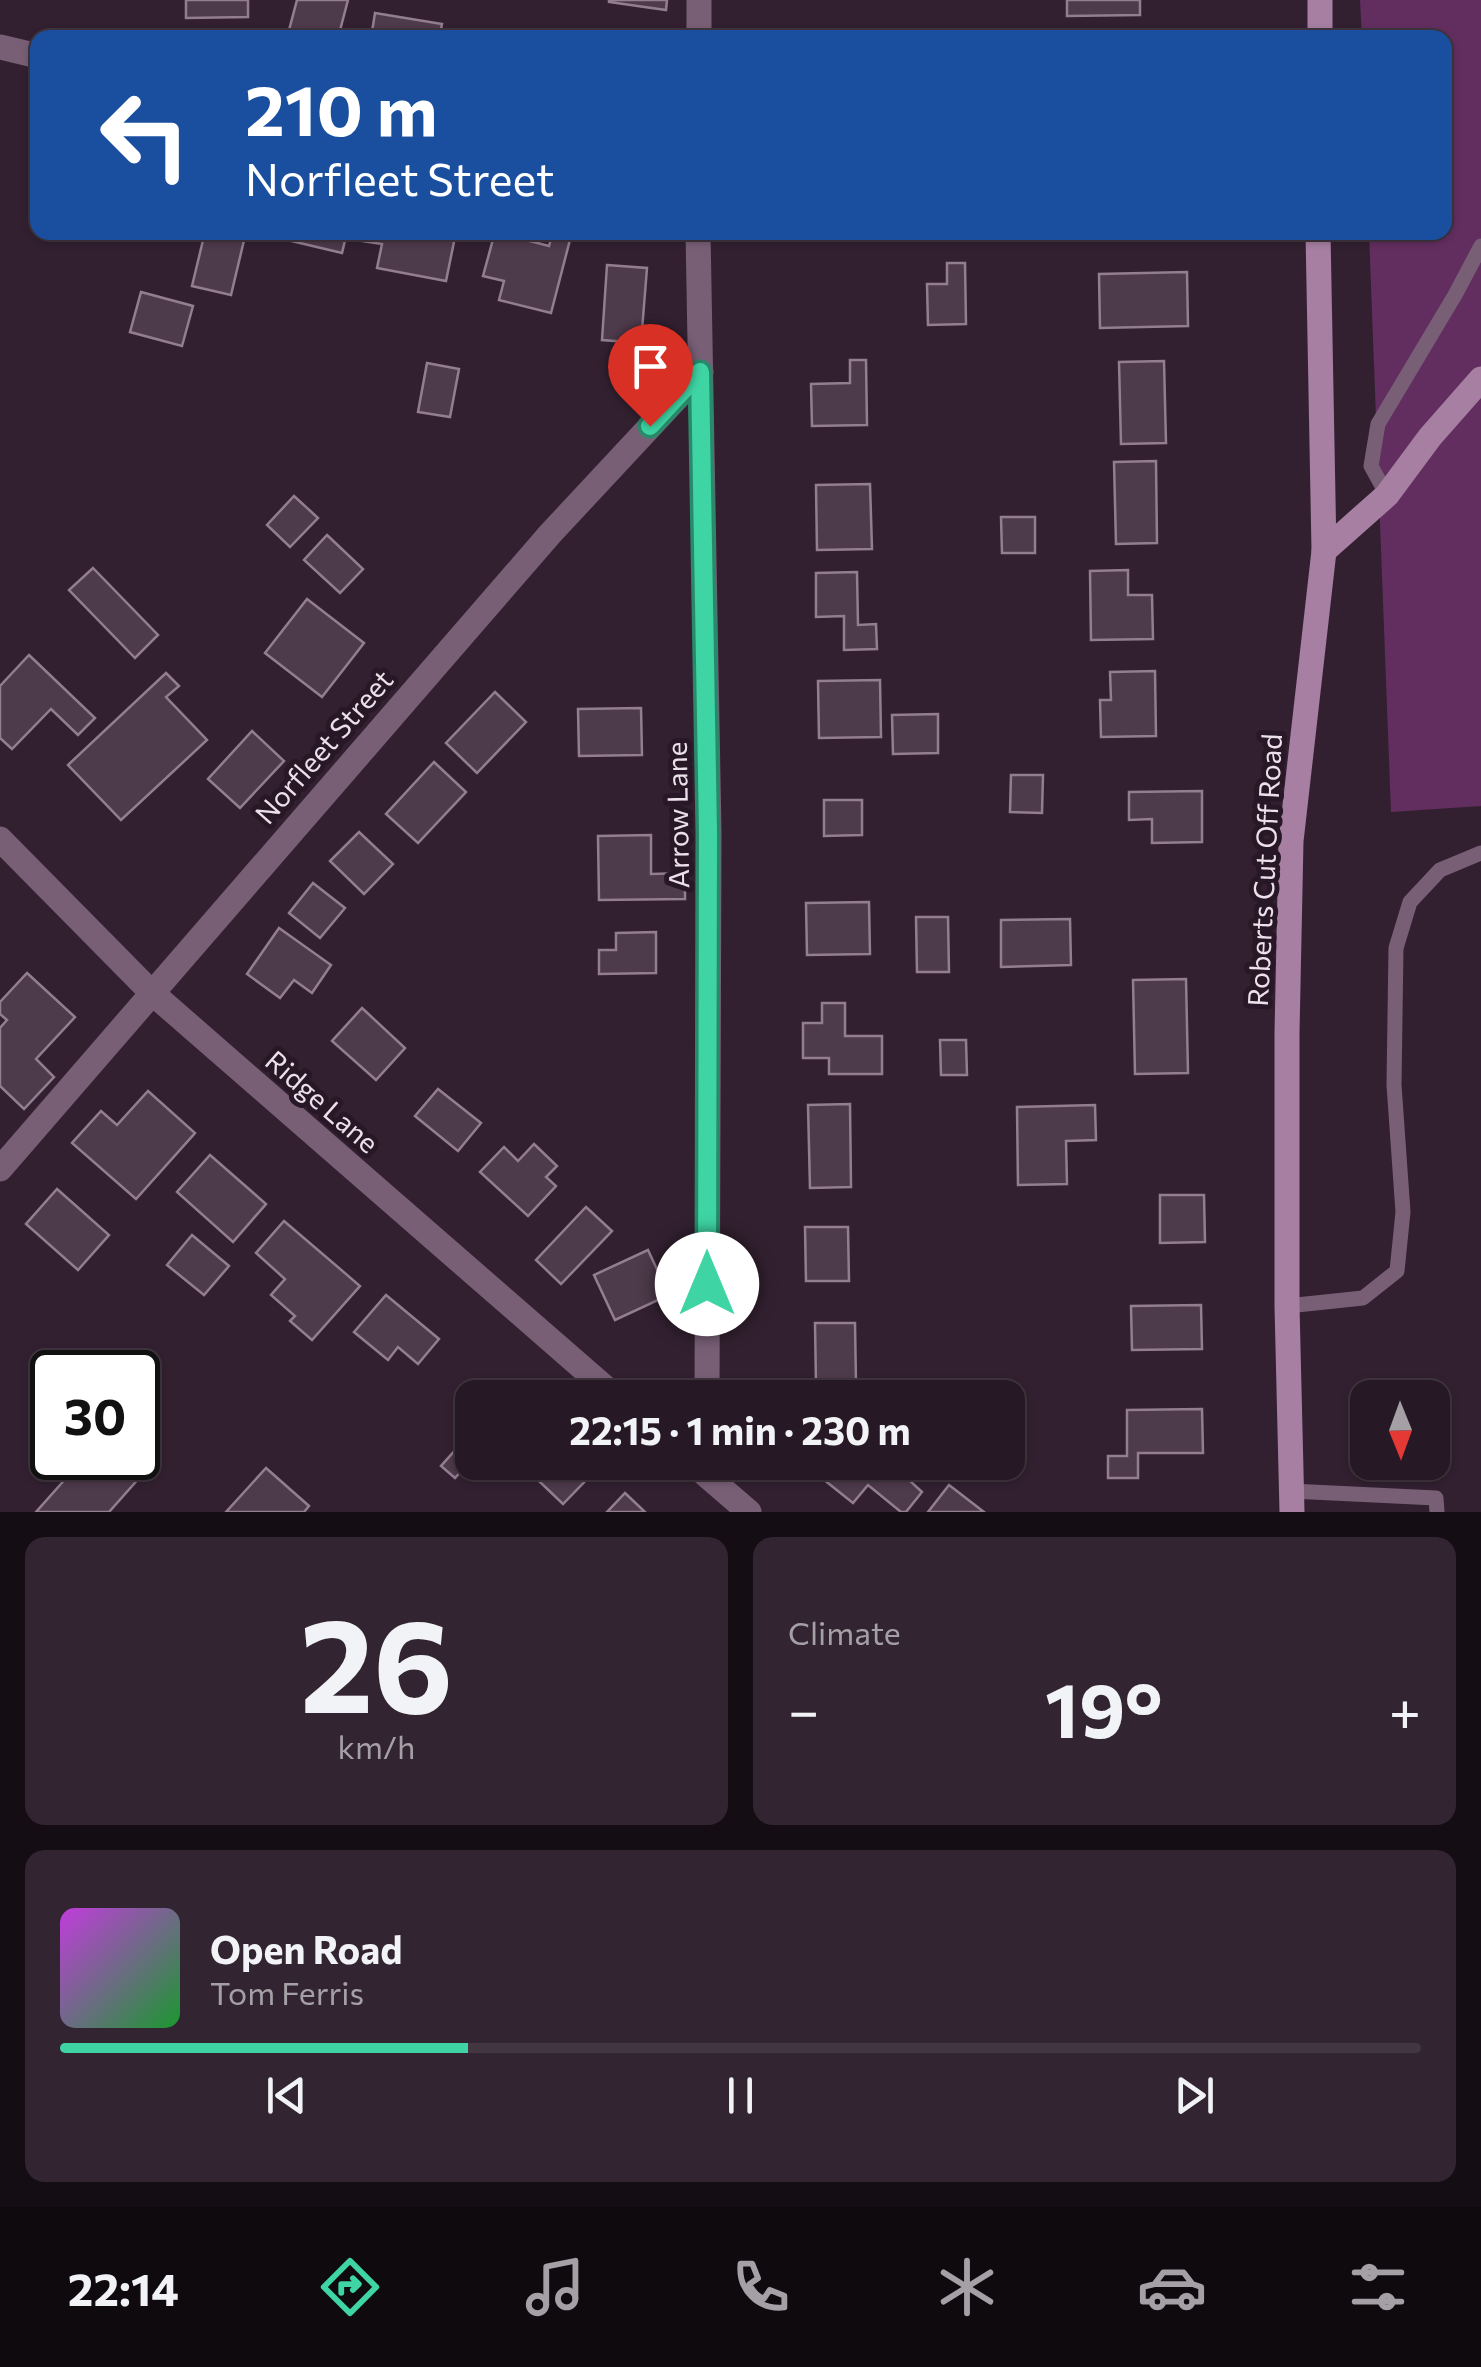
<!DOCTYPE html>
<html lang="en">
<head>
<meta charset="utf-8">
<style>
	body { margin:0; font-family:Commissioner,sans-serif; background:#322531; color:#f1f3f6; height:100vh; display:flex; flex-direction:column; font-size:38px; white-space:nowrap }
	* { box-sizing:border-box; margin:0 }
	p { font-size:32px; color:#a4a0a6 }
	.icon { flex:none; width:55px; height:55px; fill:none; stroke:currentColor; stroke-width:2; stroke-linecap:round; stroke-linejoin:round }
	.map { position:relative; height:1512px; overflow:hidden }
	.side { display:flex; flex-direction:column; gap:25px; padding:25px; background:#150d14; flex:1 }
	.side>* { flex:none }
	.banner { position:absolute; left:30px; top:30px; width:1422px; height:210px; border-radius:20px; box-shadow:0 2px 8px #0004,0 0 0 2px #423741; background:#1a4fa0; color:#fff; overflow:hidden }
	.needle { width:65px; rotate:179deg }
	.tools { position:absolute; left:1350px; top:1380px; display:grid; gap:20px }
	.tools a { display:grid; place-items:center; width:100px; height:100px; border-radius:20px; background:#261824; box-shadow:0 2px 8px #0004,0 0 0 2px #423741; font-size:50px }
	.speed { position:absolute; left:30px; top:1350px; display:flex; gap:20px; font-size:50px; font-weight:700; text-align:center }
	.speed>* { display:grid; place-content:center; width:130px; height:130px; border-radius:50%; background:#261824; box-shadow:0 2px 8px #0004,0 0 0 2px #423741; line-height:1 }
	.speed .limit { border:5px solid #111; border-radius:15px; background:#fff; color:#111 }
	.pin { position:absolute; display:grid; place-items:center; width:85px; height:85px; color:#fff; margin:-102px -42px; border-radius:50% 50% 50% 0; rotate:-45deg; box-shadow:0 0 10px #0007 }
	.pin .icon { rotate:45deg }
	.me { position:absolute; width:110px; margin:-55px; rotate:0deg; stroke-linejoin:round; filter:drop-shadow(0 0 8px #0008) }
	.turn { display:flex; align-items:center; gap:35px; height:210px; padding:0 50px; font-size:45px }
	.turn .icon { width:130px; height:130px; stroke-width:2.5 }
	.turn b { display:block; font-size:70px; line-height:85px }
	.big { font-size:75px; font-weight:700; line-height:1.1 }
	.side .card { flex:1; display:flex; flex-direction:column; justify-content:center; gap:15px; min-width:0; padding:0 35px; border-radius:20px; background:#322531 }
	.side .dial { align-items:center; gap:0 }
	.dial b { font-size:130px; line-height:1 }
	.song { display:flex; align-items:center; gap:30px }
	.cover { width:120px; height:120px; border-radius:15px; background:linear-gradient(135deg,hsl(290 70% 55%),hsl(130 70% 35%)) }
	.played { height:10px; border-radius:5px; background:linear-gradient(90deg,#3ed4a3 30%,#423741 30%) }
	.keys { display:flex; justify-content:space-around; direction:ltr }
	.heat { display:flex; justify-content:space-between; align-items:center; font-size:55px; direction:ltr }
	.side .tiles { flex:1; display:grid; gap:25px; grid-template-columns:1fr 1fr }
	.card:last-child { grid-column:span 2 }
	.trip { position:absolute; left:455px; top:1380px; width:570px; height:100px; border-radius:20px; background:#261824; box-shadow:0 2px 8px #0004,0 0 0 2px #423741; font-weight:700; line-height:100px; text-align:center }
	.dock { display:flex; height:160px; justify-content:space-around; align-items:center; background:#0f0a0e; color:#a4a0a6 }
	.dock .icon { width:70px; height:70px }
	.dock .active { color:#3ed4a3 }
	.dock b { font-size:45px; color:#f1f3f6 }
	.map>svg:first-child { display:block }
</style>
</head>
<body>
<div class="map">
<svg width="1481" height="1512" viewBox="0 0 1481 1512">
	<rect width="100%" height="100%" fill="#322030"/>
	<polygon fill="#622e5f" points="1360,0 1481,0 1481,806 1391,812 1369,233 1445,232 1445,38 1362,37"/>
	<g fill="#4d3a4b" stroke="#937e91" stroke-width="2.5">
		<polygon points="186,0 248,0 248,17 186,18"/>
		<polygon points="297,0 348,0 338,38 301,38 288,34"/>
		<polygon points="609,0 667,0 666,10 609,2"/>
		<polygon points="1067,0 1140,0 1140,15 1067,16"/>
		<polygon points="375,13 442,24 439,38 371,38"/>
		<polygon points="205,232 246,232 231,295 192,286"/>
		<polygon points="281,232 347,232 342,253 279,238"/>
		<polygon points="364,232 456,232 446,281 377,268 382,244 362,241"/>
		<polygon points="495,232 549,246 553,232 572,232 551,313 499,300 504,281 483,276"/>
		<rect x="929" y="232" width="36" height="8"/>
		<polygon points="947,263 965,263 966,324 928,325 927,284 947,284"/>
		<polygon points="607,265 647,268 641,343 602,340"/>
		<polygon points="1187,272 1188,326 1100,328 1099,274"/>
		<polygon points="141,292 193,306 182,346 130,332"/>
		<polygon points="850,360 866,360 867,425 812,426 811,384 850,383"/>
		<polygon points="1164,361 1166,443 1121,444 1119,362"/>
		<polygon points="427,363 459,369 450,417 418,412"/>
		<polygon points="1156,461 1157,543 1116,544 1114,462"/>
		<polygon points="870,484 872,549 817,550 816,485"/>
		<polygon points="294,496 318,518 290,547 267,525"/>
		<polygon points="1001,517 1035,517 1035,553 1002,553"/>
		<polygon points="327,535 363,569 340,593 304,560"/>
		<polygon points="93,568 158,635 135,658 69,590"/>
		<polygon points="1128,570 1128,595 1152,595 1153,639 1091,640 1090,571"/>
		<polygon points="857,572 858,625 876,624 877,649 844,650 844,616 816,617 816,573"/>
		<polygon points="307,599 364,643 322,697 265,653"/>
		<polygon points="29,655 95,718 78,735 51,709 12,749 0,738 0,686"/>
		<polygon points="1155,671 1156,736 1101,737 1100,700 1111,700 1110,672"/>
		<polygon points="166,673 179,686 166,697 207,740 121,820 68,765"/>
		<polygon points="880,680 881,737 819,738 818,681"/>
		<polygon points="495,692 526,722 477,773 446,743"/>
		<polygon points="641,708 642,755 579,756 578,709"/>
		<polygon points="938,714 938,753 893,754 892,715"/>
		<polygon points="252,731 284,761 240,808 208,779"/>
		<polygon points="434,762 466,792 418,843 386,814"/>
		<polygon points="1011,775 1043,775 1042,813 1010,812"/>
		<polygon points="1202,791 1202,842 1152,843 1152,819 1129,820 1129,792"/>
		<polygon points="824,800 862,800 862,835 824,836"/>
		<polygon points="359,832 393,864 364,894 330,861"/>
		<polygon points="651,835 651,874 685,873 685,899 599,900 598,836"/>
		<polygon points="313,883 345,908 320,938 289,913"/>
		<polygon points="869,902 870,954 807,955 806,903"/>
		<polygon points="916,917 948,917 949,972 917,972"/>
		<polygon points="1070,919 1071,965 1001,967 1001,920"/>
		<polygon points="279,928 331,965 312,993 294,980 280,998 247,974"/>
		<polygon points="656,932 656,973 599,974 599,950 616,950 616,933"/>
		<polygon points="27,973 75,1017 36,1059 54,1077 24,1109 0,1086 0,1028 7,1020 0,1014 0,1002"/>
		<polygon points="1186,979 1188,1073 1135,1074 1133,980"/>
		<polygon points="822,1003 845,1003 845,1036 882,1036 882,1074 829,1074 829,1058 803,1058 803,1023 822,1023"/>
		<polygon points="362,1008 405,1048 376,1080 332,1041"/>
		<polygon points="940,1040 966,1040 967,1075 941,1075"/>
		<polygon points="438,1089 481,1123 458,1151 415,1116"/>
		<polygon points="148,1091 195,1133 136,1199 72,1143 101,1111 117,1125"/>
		<polygon points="850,1104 851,1187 810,1188 808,1105"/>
		<polygon points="1095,1105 1096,1140 1066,1141 1067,1184 1018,1185 1017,1107"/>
		<polygon points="534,1144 557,1166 546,1177 556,1186 528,1216 480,1172 504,1147 518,1161"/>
		<polygon points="210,1155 266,1204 233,1242 177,1192"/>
		<polygon points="57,1189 109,1235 78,1270 26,1224"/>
		<polygon points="1160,1195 1204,1195 1205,1242 1160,1243"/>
		<polygon points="586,1207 612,1231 561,1284 536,1260"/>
		<polygon points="284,1221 360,1286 312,1340 290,1321 295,1316 271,1295 285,1279 256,1253"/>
		<polygon points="805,1227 848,1227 849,1281 806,1281"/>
		<polygon points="192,1235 229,1266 204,1295 167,1265"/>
		<polygon points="648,1250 669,1295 615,1320 594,1275"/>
		<polygon points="386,1295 439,1339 418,1364 398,1347 388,1360 354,1332"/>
		<polygon points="1201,1305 1202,1349 1132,1350 1131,1306"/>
		<polygon points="815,1323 855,1323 856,1384 816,1385"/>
		<polygon points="1202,1409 1203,1453 1138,1453 1138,1478 1108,1478 1108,1456 1127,1456 1127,1410"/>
		<polygon points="458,1447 472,1459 455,1478 441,1466"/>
		<polygon points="65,1458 119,1458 141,1476 109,1512 36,1512 76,1467"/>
		<polygon points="519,1462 582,1462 593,1473 563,1504"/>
		<polygon points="812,1462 869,1462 878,1469 883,1462 921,1462 924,1464 910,1481 922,1492 906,1512 901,1512 868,1485 853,1503 808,1467"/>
		<polygon points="266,1468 309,1506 304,1512 226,1512"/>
		<polygon points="949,1485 984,1512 928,1512"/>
		<polygon points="625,1493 645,1512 607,1512"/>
	</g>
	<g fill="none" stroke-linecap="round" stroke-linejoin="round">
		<g stroke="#785f76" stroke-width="15">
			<polyline points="1387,495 1371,466 1378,424 1455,295 1481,246"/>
			<polyline points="1287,1306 1363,1298 1397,1271 1403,1212 1394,1085 1396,948 1410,902 1440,870 1481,853"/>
			<polyline points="1291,1491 1436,1498 1437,1512"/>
		</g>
		<g stroke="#785f76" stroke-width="25">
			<polyline points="699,38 699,0"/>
			<polyline points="0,47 38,56"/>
			<polyline points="698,232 709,833 707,1398"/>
			<polyline points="0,839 151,992 617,1398"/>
			<polyline points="0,1169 550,534 701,372"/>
			<polyline points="691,1462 749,1512"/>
		</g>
		<g stroke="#a67fa2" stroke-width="25">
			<polyline points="1320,38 1320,0"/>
			<polyline points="1324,551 1387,495 1430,437 1481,379"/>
			<polyline points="1292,1512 1287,1306 1287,1033 1291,841 1324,551 1318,232"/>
		</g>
	</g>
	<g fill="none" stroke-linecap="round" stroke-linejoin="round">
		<defs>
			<polyline id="route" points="650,426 700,372 708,833 707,1284"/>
		</defs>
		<use href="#route" stroke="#288a6a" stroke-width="25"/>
		<use href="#route" stroke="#3ed4a3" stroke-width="18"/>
	</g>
	<g text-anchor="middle" stroke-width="10" stroke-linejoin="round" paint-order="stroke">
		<g font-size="28" fill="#ece0eb" stroke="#281726">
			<text transform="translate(324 747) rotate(-49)" y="10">Norfleet Street</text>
			<text transform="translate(678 815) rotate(-91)" y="10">Arrow Lane</text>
			<text transform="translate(1265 870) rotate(-87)" y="10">Roberts Cut Off Road</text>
			<text transform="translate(322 1102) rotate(41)" y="10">Ridge Lane</text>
		</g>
	</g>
</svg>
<div class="tools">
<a><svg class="needle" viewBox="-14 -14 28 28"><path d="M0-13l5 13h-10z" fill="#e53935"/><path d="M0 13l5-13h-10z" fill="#a4a0a6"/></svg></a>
</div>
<div class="speed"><div class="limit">30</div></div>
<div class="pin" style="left:650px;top:426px;background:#d93025"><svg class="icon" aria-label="arrive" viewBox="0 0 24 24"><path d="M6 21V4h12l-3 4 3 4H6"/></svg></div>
<svg class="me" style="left:707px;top:1284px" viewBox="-20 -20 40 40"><circle r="19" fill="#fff"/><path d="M0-13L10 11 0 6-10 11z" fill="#3ed4a3"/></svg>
<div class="trip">22:15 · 1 min · 230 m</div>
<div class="banner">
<div class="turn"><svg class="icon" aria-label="left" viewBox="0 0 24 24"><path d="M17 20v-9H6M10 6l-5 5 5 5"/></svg><div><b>210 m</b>Norfleet Street</div></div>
</div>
</div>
<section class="side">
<div class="tiles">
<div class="card dial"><b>26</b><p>km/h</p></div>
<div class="card"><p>Climate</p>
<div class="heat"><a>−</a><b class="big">19°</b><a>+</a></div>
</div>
<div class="card">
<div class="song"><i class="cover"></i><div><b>Open Road</b><p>Tom Ferris</p></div></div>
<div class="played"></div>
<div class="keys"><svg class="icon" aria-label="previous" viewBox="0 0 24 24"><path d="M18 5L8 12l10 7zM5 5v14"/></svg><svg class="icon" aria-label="pause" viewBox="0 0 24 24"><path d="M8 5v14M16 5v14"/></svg><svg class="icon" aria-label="next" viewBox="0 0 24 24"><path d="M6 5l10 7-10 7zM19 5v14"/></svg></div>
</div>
</div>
</section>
<nav class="dock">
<b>22:14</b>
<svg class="icon active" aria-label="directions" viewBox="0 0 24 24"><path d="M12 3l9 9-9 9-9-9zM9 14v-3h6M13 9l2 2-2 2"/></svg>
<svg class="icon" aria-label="music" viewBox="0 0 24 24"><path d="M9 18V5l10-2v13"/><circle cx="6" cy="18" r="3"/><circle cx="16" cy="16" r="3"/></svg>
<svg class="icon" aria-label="phone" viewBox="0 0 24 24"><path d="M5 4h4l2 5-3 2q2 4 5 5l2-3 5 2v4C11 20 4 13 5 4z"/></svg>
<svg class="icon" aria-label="climate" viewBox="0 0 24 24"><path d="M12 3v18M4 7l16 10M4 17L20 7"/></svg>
<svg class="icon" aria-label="car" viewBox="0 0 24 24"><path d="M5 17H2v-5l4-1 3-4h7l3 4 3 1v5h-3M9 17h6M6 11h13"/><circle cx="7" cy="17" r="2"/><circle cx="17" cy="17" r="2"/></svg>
<svg class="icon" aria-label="filters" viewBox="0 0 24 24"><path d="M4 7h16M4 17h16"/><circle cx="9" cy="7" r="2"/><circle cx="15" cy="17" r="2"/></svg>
</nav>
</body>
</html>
